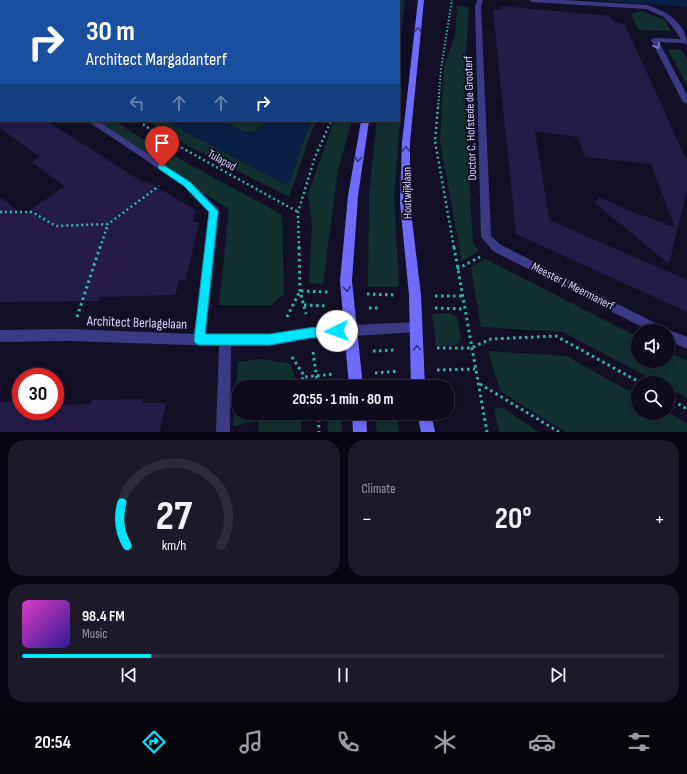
<!DOCTYPE html>
<html lang="en">
<head>
<meta charset="utf-8">
<style>
	body { margin:0; font-family:"Sofia Sans Condensed",sans-serif; background:#1c1929; color:#f1f3f6; height:100vh; display:flex; flex-direction:column; font-size:15px; white-space:nowrap }
	* { box-sizing:border-box; margin:0 }
	p { font-size:13px; color:#9b9ba3 }
	.icon { flex:none; width:22px; height:22px; fill:none; stroke:currentColor; stroke-width:2; stroke-linecap:round; stroke-linejoin:round }
	.map { position:relative; height:432px; overflow:hidden }
	.sheet { display:flex; flex-direction:column; gap:8px; padding:8px; background:#08060f; flex:1 }
	.sheet>* { flex:none }
	.guide { position:absolute; left:0px; top:0px; width:400px; height:122px; box-shadow:0 2px 10px #0003,0 0 0 1px #2e2b3b; background:#1a4fa0; color:#fff; overflow:hidden }
	.controls { position:absolute; left:631px; top:324px; display:grid; gap:8px }
	.controls a { display:grid; place-items:center; width:44px; height:44px; border-radius:50%; background:#0e0b1c; box-shadow:0 2px 10px #0003,0 0 0 1px #2e2b3b; font-size:20px }
	.speed { position:absolute; left:12px; top:368px; display:flex; gap:8px; font-size:20px; font-weight:700; text-align:center }
	.speed>* { display:grid; place-content:center; width:52px; height:52px; border-radius:50%; background:#0e0b1c; box-shadow:0 2px 10px #0003,0 0 0 1px #2e2b3b; line-height:1 }
	.speed .limit { border:6px solid #d22; background:#fff; color:#111 }
	.pin { position:absolute; display:grid; place-items:center; width:34px; height:34px; color:#fff; margin:-41px -17px; border-radius:50% 50% 50% 0; rotate:-45deg; box-shadow:0 0 4px #0007 }
	.pin .icon { rotate:45deg }
	.me { position:absolute; width:44px; margin:-22px; rotate:267deg; stroke-linejoin:round; filter:drop-shadow(0 0 3px #0008) }
	.turn { display:flex; align-items:center; gap:14px; height:84px; padding:0 20px; font-size:18px }
	.turn .icon { width:52px; height:52px; stroke-width:2.5 }
	.turn b { display:block; font-size:28px; line-height:34px }
	.lanes { display:flex; align-items:center; height:38px; padding:0 20px; background:#0003; justify-content:center; gap:20px; direction:ltr }
	.lanes .off { opacity:.35 }
	.big { font-size:30px; font-weight:700; line-height:1.1 }
	.sheet .card { flex:1; display:flex; flex-direction:column; justify-content:center; gap:6px; min-width:0; padding:0 14px; border-radius:16px; background:#1c1929 }
	.sheet .dial { align-items:center; gap:0 }
	.dial svg { height:104px; overflow:visible; fill:none; stroke:#2e2b3b; stroke-width:7; stroke-linecap:round; text-anchor:middle }
	.dial text { fill:#f1f3f6; stroke:none }
	.song { display:flex; align-items:center; gap:12px }
	.cover { width:48px; height:48px; border-radius:6px; background:linear-gradient(135deg,hsl(310 70% 55%),hsl(250 70% 35%)) }
	.played { height:4px; border-radius:2px; background:linear-gradient(90deg,#00e5ff 20%,#2e2b3b 20%) }
	.keys { display:flex; justify-content:space-around; direction:ltr }
	.heat { display:flex; justify-content:space-between; align-items:center; font-size:22px; direction:ltr }
	.sheet .tiles { flex:1; display:grid; gap:8px; grid-template-columns:1fr 1fr }
	.card:last-child { grid-column:span 2 }
	.trip { position:absolute; left:232px; top:380px; width:222px; height:40px; border-radius:16px; background:#0e0b1c; box-shadow:0 2px 10px #0003,0 0 0 1px #2e2b3b; font-weight:700; line-height:40px; text-align:center }
	.tab-bar { display:flex; height:64px; justify-content:space-around; align-items:center; background:#06040b; color:#9b9ba3 }
	.tab-bar .icon { width:28px; height:28px }
	.tab-bar .on { color:#00e5ff }
	.tab-bar b { font-size:18px; color:#f1f3f6 }
	.map>svg:first-child { display:block }
</style>
</head>
<body>
<div class="map">
<svg width="687" height="432" viewBox="0 0 687 432">
	<rect width="100%" height="100%" fill="#130f26"/>
	<g fill="#12302f">
		<polygon points="401,0 405,0 400,44 402,97 394,197 399,287 368,287 369,191 376,128 377,121 399,121 399,10"/>
		<polygon points="457,6 469,7 464,89 473,243 479,251 462,261 440,142 444,66 455,36"/>
		<polygon points="641,11 665,20 671,31 638,30 631,14"/>
		<polygon points="681,49 687,60 687,85 668,50"/>
		<polygon points="85,121 116,121 131,132 282,215 284,294 271,305 219,305 229,209"/>
		<polygon points="148,121 165,121 289,186 304,139 312,121 317,121 312,130 289,197 171,137"/>
		<path d="M 223,121 L 267,121 C 249,141 243,131 223,121 Z"/>
		<polygon points="334,121 352,121 338,169 323,284 309,283 312,225 308,194"/>
		<polygon points="485,259 638,337 638,361 668,361 668,352 687,361 687,398 668,388 668,383 659,383 563,332 481,327 471,267"/>
		<polygon points="448,313 457,317 461,339 457,345 436,346 432,314"/>
		<polygon points="488,351 566,356 638,396 638,413 668,412 687,423 687,432 565,432 500,391"/>
		<polygon points="263,359 290,364 299,387 239,387 239,413 301,413 301,432 259,432 258,421 233,426 238,362"/>
		<polygon points="502,407 539,432 499,432 494,409"/>
		<polygon points="327,413 341,413 342,432 328,432"/>
		<polygon points="374,413 397,413 399,432 377,432"/>
	</g>
	<g fill="#0a1f44">
		<polygon points="588,0 687,0 687,7"/>
		<polygon points="165,121 223,121 248,134 254,133 267,121 312,121 304,139 289,186"/>
	</g>
	<g fill="#241b47">
		<polygon points="501,6 610,16 612,20 625,25 687,161 687,189 669,264 595,203 599,197 642,216 642,215 675,228 651,164 585,157 578,137 535,131 550,222 552,221 687,280 687,312 516,234 493,10 501,10"/>
		<polygon points="0,121 47,121 144,183 146,181 196,210 193,222 199,222 192,254 186,280 179,280 175,295 99,297 98,301 0,302 0,197 23,215 65,186 31,162 40,157 0,128"/>
		<polygon points="143,399 142,403 166,403 160,432 0,432 0,402 21,401 21,411 55,411 55,405 91,404 92,400"/>
	</g>
	<g fill="none" stroke-linecap="round" stroke-linejoin="round">
		<polyline stroke="#2fb8b0" stroke-width="2" stroke-dasharray="1.5 2" stroke-linecap="butt" points="438,108 441,69 452,0"/>
		<g stroke="#2fb8b0" stroke-width="2.5" stroke-dasharray="2 3" stroke-linecap="butt">
			<polyline points="438,107 435,141 454,248"/>
			<polyline points="139,121 155,133 298,212"/>
			<polyline points="0,212 32,212 56,226 108,224 159,186"/>
			<polyline points="100,248 108,224"/>
			<polyline points="299,248 298,212 315,157 331,121"/>
		</g>
		<g stroke="#2fb8b0" stroke-width="3" stroke-dasharray="2.5 3.5" stroke-linecap="butt">
			<polyline points="299,247 300,291 306,314"/>
			<polyline points="454,247 487,432"/>
			<polyline points="457,269 480,257"/>
			<polyline points="367,294 396,295"/>
			<polyline points="435,296 462,296"/>
			<polyline points="304,305 328,306"/>
			<polyline points="369,308 380,308"/>
			<polyline points="435,308 465,309"/>
			<polyline points="77,317 100,247"/>
			<polyline points="287,317 300,291 328,292"/>
			<polyline points="437,348 471,348 491,339 556,336 641,383"/>
			<polyline points="373,351 396,350"/>
			<polyline points="313,352 318,387"/>
			<polyline points="292,357 305,377 334,374"/>
			<polyline points="437,370 475,369"/>
			<polyline points="375,373 398,371"/>
			<polyline points="480,384 559,432"/>
			<polyline points="267,387 294,384 305,377"/>
			<polyline points="668,398 687,409"/>
			<polyline points="318,413 319,432"/>
		</g>
		<g fill="#3d3a85" fill-rule="evenodd">
			<polygon points="477,0 483,0 481,6 491,236 501,245 667,329 687,337 687,349 668,340 668,331 650,331 493,251 481,237 475,6"/>
			<path d="M 529,0 L 562,0 L 646,5 C 665,10 687,23 687,45 L 684,43 L 659,42 L 687,95 L 687,104 L 683,102 L 651,40 L 654,38 L 681,39 L 672,26 L 664,17 L 646,9 L 532,2 Z"/>
			<rect x="0" y="53" width="1" height="5"/>
			<rect x="0" y="80" width="1" height="4"/>
			<polygon points="88,121 98,121 190,182 218,208 219,211 206,334 270,334 309,327 416,322 420,323 422,327 420,331 416,332 309,339 270,346 231,346 230,432 216,432 219,346 70,341 0,342 0,330 70,329 194,334 209,212 184,186"/>
		</g>
		<g fill="#6f6bff" fill-rule="evenodd">
			<rect x="390" y="0" width="6" height="1"/>
			<polygon points="418,0 424,0 410,142 410,203 421,295 425,387 411,387 409,295 400,203 402,142"/>
			<polygon points="361,121 369,121 358,196 352,281 363,387 349,387 340,281 348,196"/>
			<polygon points="352,413 366,413 367,432 353,432"/>
			<polygon points="417,413 431,413 435,432 421,432"/>
		</g>
	</g>
	<defs><path id="oneway-chevron" d="M-2-3.5L2.5 0L-2 3.5" fill="none" stroke-width="1.6" stroke-linecap="round" stroke-linejoin="round"/></defs>
	<g stroke="#38347d">
		<use href="#oneway-chevron" transform="translate(418 30) rotate(-84)"/>
		<use href="#oneway-chevron" transform="translate(406 149) rotate(-89)"/>
		<use href="#oneway-chevron" transform="translate(358 159) rotate(98)"/>
		<use href="#oneway-chevron" transform="translate(347 289) rotate(84)"/>
		<use href="#oneway-chevron" transform="translate(417 348) rotate(-91)"/>
	</g>
	<use stroke="#837fbc" href="#oneway-chevron" transform="translate(657 46) rotate(63)"/>
	<polygon fill="#00e5ff" stroke="#0095a6" points="162,164 190,182 218,211 205,334 270,334 309,328 337,326 341,328 342,331 341,335 309,338 270,345 199,345 195,343 194,340 209,212 184,186 159,169 158,167 159,165"/>
	<g text-anchor="middle" stroke-width="4" stroke-linejoin="round" paint-order="stroke">
		<g font-size="12" fill="#d9d4ff" stroke="#130f26">
			<text transform="translate(470 118) rotate(-92)" y="4">Doctor C. Hofstede de Grooterf</text>
			<text transform="translate(222 160) rotate(29)" y="4">Tulapad</text>
			<text transform="translate(407 193) rotate(-91)" y="4">Houtwijklaan</text>
			<text transform="translate(573 286) rotate(27)" y="4">Meester J. Meermanerf</text>
		</g>
		<g font-size="14" fill="#d9d4ff" stroke="#130f26">
			<text transform="translate(137 322) rotate(2)" y="5">Architect Berlagelaan</text>
		</g>
	</g>
</svg>
<div class="controls">
<a><svg class="icon" aria-label="sound" viewBox="0 0 24 24"><path d="M4 9h4l5-4v14l-5-4H4zM17 9q2 3 0 6"/></svg></a>
<a><svg class="icon" aria-label="search" viewBox="0 0 24 24"><circle cx="10" cy="10" r="6"/><path d="M15 15l6 6"/></svg></a>
</div>
<div class="speed"><div class="limit">30</div></div>
<div class="pin" style="left:162px;top:167px;background:#d93025"><svg class="icon" aria-label="arrive" viewBox="0 0 24 24"><path d="M6 21V4h12l-3 4 3 4H6"/></svg></div>
<svg class="me" style="left:337px;top:331px" viewBox="-20 -20 40 40"><circle r="19" fill="#fff"/><path d="M0-13L10 11 0 6-10 11z" fill="#00e5ff"/></svg>
<div class="trip">20:55 · 1 min · 80 m</div>
<div class="guide">
<div class="turn"><svg class="icon" aria-label="right" viewBox="0 0 24 24"><path d="M7 20v-9h11M14 6l5 5-5 5"/></svg><div><b>30 m</b>Architect Margadanterf</div></div>
<div class="lanes"><svg class="icon off" aria-label="left" viewBox="0 0 24 24"><path d="M17 20v-9H6M10 6l-5 5 5 5"/></svg><svg class="icon off" aria-label="ahead" viewBox="0 0 24 24"><path d="M12 20V5M6 11l6-6 6 6"/></svg><svg class="icon off" aria-label="ahead" viewBox="0 0 24 24"><path d="M12 20V5M6 11l6-6 6 6"/></svg><svg class="icon" aria-label="right" viewBox="0 0 24 24"><path d="M7 20v-9h11M14 6l5 5-5 5"/></svg></div>
</div>
</div>
<section class="sheet">
<div class="tiles">
<div class="card dial"><svg viewBox="0 0 100 80">
<path d="M14 69A42 42 0 1 1 86 69"/>
<path d="M14 69A42 42 0 0 1 10 36" stroke="#00e5ff"/>
<text x="50" y="56" font-size="32" font-weight="700">27</text>
<text x="50" y="72" font-size="11">km/h</text>
</svg></div>
<div class="card"><p>Climate</p>
<div class="heat"><a>−</a><b class="big">20°</b><a>+</a></div>
</div>
<div class="card">
<div class="song"><i class="cover"></i><div><b>98.4 FM</b><p>Music</p></div></div>
<div class="played"></div>
<div class="keys"><svg class="icon" aria-label="previous" viewBox="0 0 24 24"><path d="M18 5L8 12l10 7zM5 5v14"/></svg><svg class="icon" aria-label="pause" viewBox="0 0 24 24"><path d="M8 5v14M16 5v14"/></svg><svg class="icon" aria-label="next" viewBox="0 0 24 24"><path d="M6 5l10 7-10 7zM19 5v14"/></svg></div>
</div>
</div>
</section>
<nav class="tab-bar">
<b>20:54</b>
<svg class="icon on" aria-label="directions" viewBox="0 0 24 24"><path d="M12 3l9 9-9 9-9-9zM9 14v-3h6M13 9l2 2-2 2"/></svg>
<svg class="icon" aria-label="music" viewBox="0 0 24 24"><path d="M9 18V5l10-2v13"/><circle cx="6" cy="18" r="3"/><circle cx="16" cy="16" r="3"/></svg>
<svg class="icon" aria-label="phone" viewBox="0 0 24 24"><path d="M5 4h4l2 5-3 2q2 4 5 5l2-3 5 2v4C11 20 4 13 5 4z"/></svg>
<svg class="icon" aria-label="climate" viewBox="0 0 24 24"><path d="M12 3v18M4 7l16 10M4 17L20 7"/></svg>
<svg class="icon" aria-label="car" viewBox="0 0 24 24"><path d="M5 17H2v-5l4-1 3-4h7l3 4 3 1v5h-3M9 17h6M6 11h13"/><circle cx="7" cy="17" r="2"/><circle cx="17" cy="17" r="2"/></svg>
<svg class="icon" aria-label="filters" viewBox="0 0 24 24"><path d="M4 7h16M4 17h16"/><circle cx="9" cy="7" r="2"/><circle cx="15" cy="17" r="2"/></svg>
</nav>
</body>
</html>
